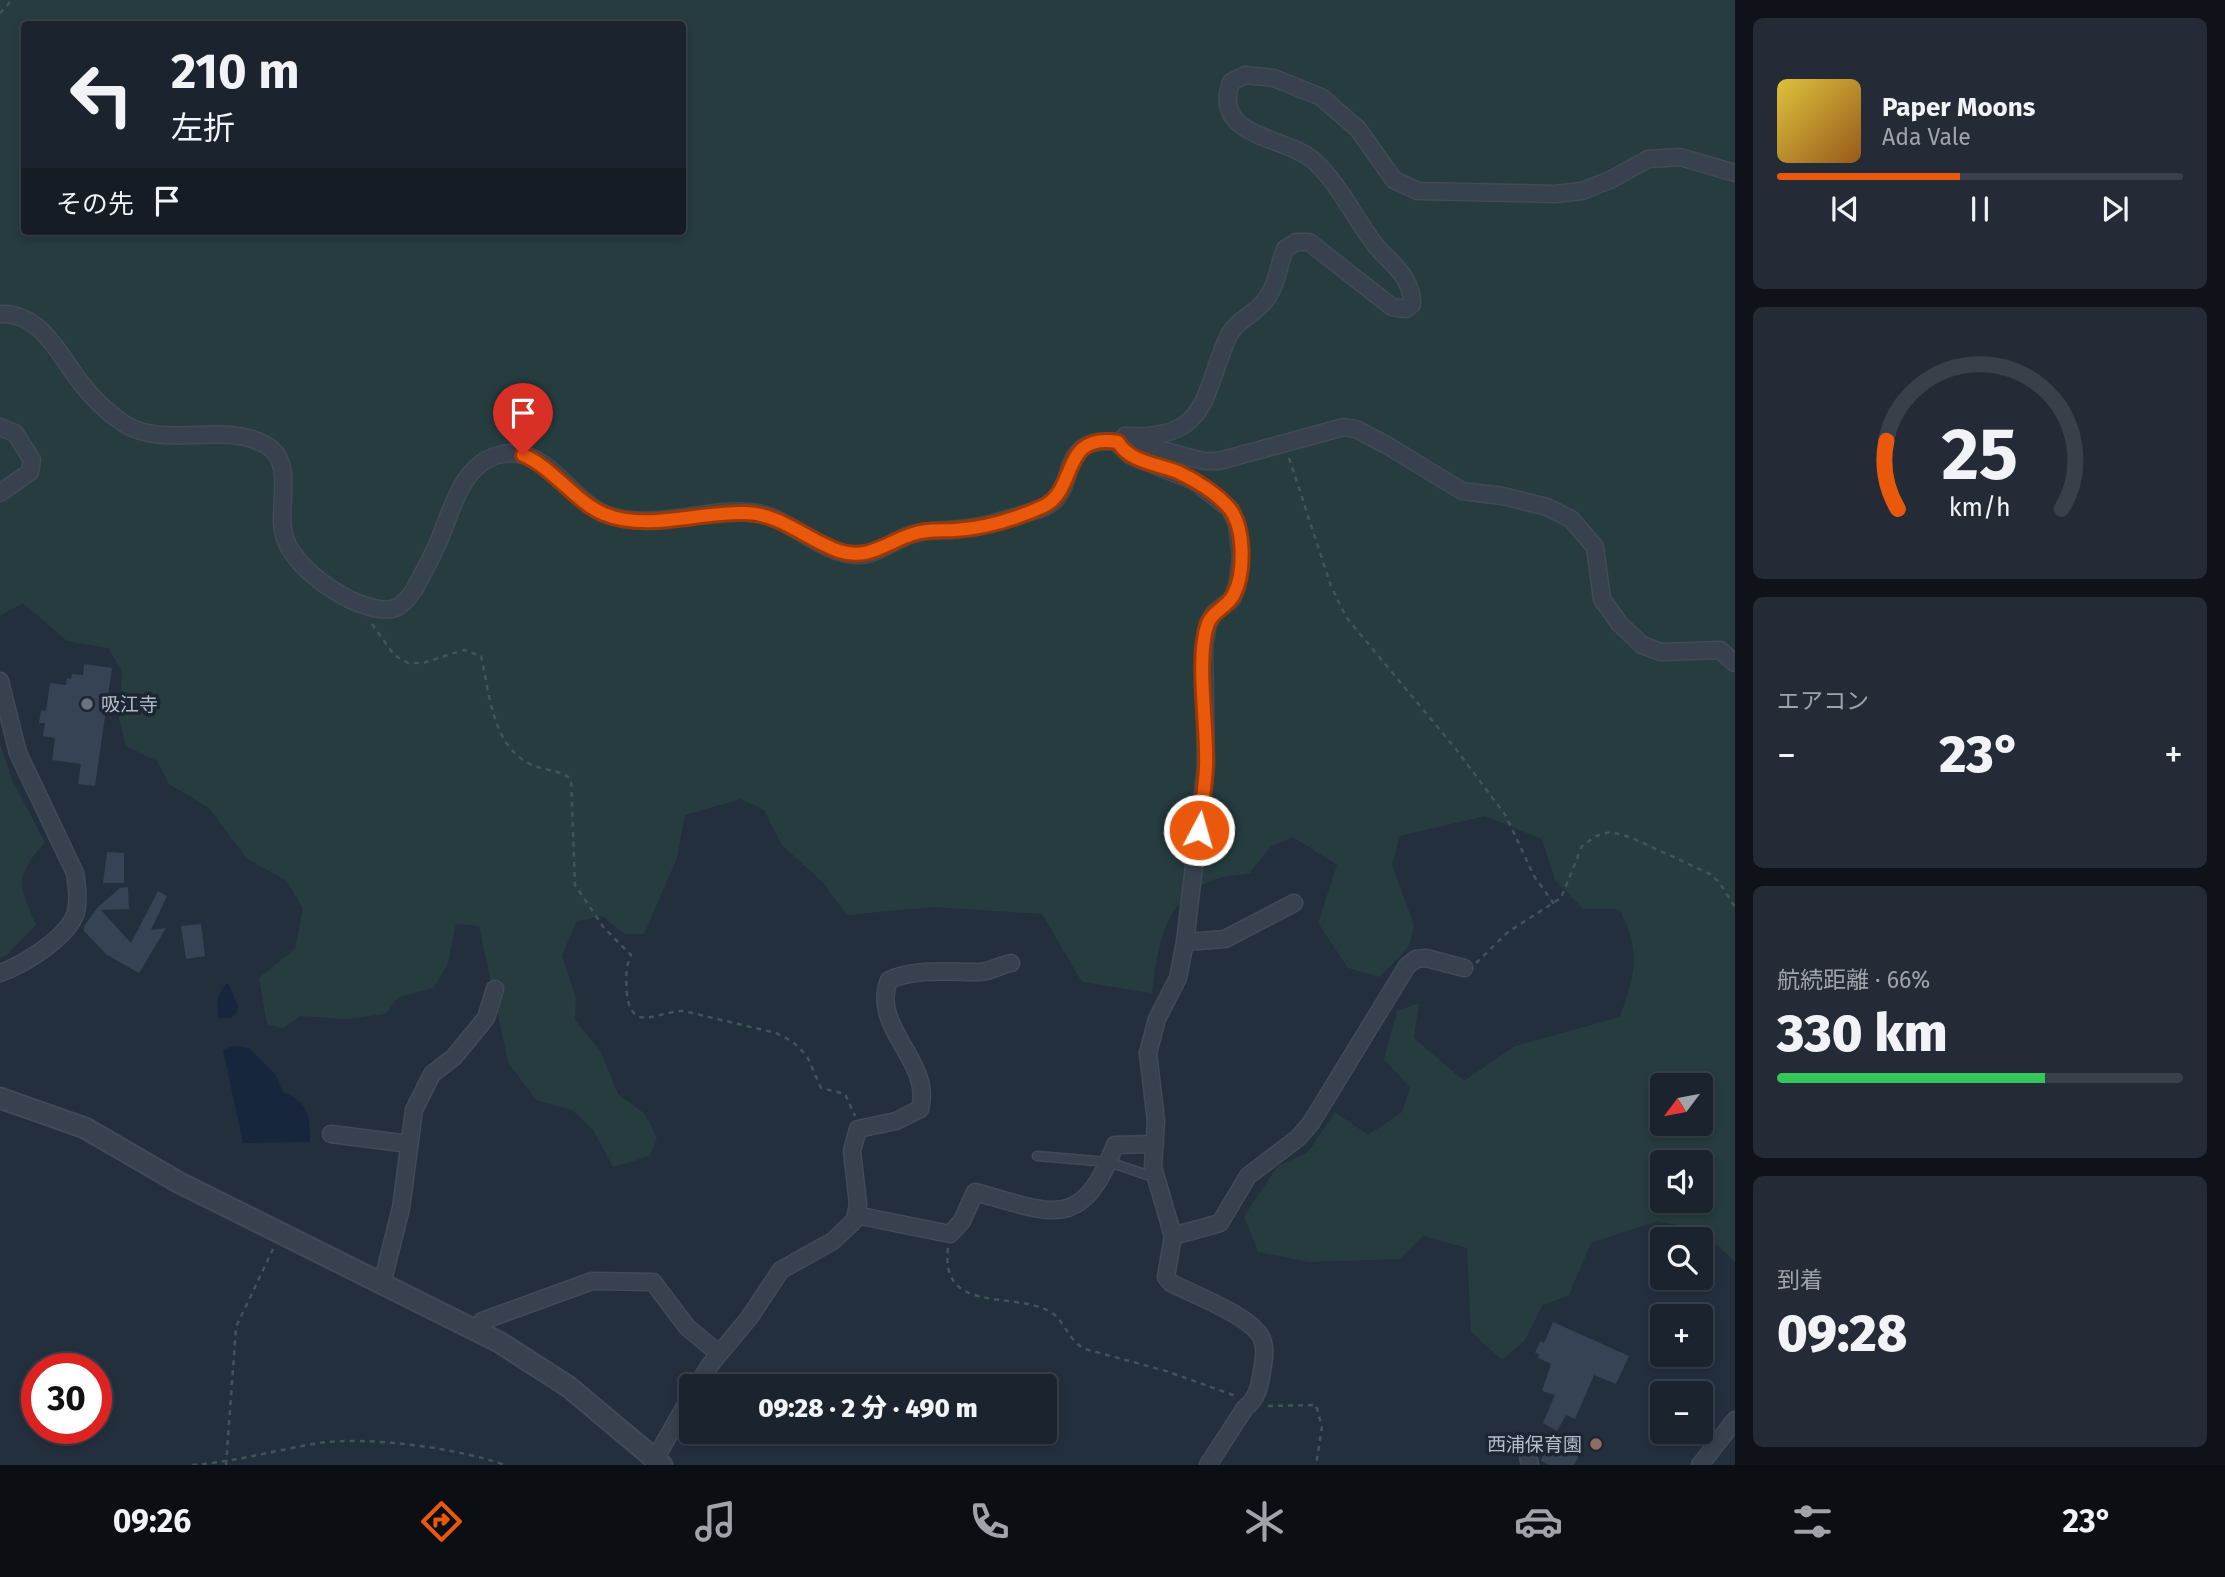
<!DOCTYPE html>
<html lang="ja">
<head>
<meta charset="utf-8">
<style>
	body { margin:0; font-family:"Fira Sans","Noto Sans JP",sans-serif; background:#242b36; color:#f1f3f6; height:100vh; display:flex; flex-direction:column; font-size:26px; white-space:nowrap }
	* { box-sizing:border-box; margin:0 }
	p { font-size:23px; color:#a0a4aa }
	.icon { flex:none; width:38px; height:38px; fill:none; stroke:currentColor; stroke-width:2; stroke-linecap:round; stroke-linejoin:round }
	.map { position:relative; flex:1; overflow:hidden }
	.details { display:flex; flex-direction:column; gap:18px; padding:18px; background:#0f1319; width:490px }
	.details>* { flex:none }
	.hud { position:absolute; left:21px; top:21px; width:665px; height:214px; border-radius:7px; box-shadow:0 4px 10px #0003,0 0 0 2px #39404a; background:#1b232e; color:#f1f3f6; overflow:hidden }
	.needle { width:46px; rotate:238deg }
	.buttons { position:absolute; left:1650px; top:1073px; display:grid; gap:14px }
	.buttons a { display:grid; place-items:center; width:63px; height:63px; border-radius:7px; background:#1b232e; box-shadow:0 4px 10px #0003,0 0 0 2px #39404a; font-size:35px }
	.speed { position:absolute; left:21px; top:1353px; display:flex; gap:14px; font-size:35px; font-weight:700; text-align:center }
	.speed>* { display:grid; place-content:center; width:91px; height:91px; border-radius:50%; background:#1b232e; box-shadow:0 4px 10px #0003,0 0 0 2px #39404a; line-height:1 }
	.speed .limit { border:10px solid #d22; background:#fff; color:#111 }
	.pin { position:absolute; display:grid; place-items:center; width:60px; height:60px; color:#fff; margin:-72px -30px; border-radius:50% 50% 50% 0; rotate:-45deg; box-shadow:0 0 7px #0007 }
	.pin .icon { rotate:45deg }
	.me { position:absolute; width:77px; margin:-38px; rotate:6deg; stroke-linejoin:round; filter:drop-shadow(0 0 5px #0008) }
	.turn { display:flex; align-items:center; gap:24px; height:147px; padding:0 35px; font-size:32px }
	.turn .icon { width:91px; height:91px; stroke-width:2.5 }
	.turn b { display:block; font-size:49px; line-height:60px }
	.then { display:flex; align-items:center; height:66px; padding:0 35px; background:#0003; gap:14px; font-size:26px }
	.big { font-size:52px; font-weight:800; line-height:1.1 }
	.details .card { flex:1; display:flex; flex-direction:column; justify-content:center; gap:10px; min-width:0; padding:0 24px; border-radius:10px; background:#242b36 }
	.details .dial { align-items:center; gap:0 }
	.dial svg { height:182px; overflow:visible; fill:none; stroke:#39404a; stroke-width:7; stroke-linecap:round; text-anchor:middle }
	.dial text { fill:#f1f3f6; stroke:none }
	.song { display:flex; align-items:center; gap:21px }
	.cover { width:84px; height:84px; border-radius:10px; background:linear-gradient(135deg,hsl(50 70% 55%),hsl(30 70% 35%)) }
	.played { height:7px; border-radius:4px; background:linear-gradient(90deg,#ea580c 45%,#39404a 45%) }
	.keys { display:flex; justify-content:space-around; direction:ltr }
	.heat { display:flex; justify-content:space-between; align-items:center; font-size:38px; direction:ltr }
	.charge { height:10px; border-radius:5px; background:linear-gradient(90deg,#34c759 66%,#39404a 0) }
	.trip { position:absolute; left:679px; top:1374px; width:378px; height:70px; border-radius:7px; background:#1b232e; box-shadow:0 4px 10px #0003,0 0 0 2px #39404a; font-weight:800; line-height:70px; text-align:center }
	.menu { display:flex; height:112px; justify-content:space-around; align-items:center; background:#0b0e12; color:#a0a4aa }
	.menu .icon { width:49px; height:49px }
	.menu .current { color:#ea580c }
	.menu b { font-size:32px; color:#f1f3f6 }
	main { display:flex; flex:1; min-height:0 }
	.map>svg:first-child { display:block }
</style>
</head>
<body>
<main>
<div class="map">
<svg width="1735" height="1465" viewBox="0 0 1735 1465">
	<rect width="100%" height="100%" fill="#242f3e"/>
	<g fill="#263c3f" fill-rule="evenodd">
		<path d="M 0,0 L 1735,0 L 1735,1262 L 1701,1230 L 1657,1221 L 1591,1243 L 1569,1295 L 1542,1306 L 1525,1340 L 1502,1360 L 1471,1332 L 1467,1248 L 1423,1236 L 1400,1259 L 1309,1262 L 1258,1252 L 1244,1216 L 1278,1166 L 1308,1152 L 1335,1112 L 1368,1135 L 1402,1112 L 1410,1088 L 1384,1059 L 1397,1011 L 1419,1003 L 1414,1038 L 1464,1081 L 1515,1046 L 1620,1017 C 1635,971 1642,954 1619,909 L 1583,909 L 1555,880 L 1542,839 L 1485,816 L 1400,836 L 1392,865 L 1414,925 L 1409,946 L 1380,977 L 1348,968 L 1318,923 L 1337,865 L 1293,837 L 1270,847 L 1250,873 C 1238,875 1224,876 1213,880 C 1163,900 1158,947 1152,993 L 1082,982 L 1042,914 L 933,907 L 847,915 L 823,883 L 782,845 L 764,810 L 741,799 L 685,815 L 677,858 L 644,934 L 625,934 L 602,916 L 577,921 L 562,955 L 576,998 L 575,1020 L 601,1052 L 618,1094 L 645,1114 L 657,1138 L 650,1156 L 613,1167 L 593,1130 L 572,1110 L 536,1100 L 508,1062 L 479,926 L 456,924 L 448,963 L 434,988 L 398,997 L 386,1014 L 345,1019 L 301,1016 L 283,1028 L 267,1024 L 259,978 L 295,949 L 303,909 L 287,881 L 247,859 L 209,808 L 169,784 L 157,761 L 126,746 L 119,719 L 122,671 L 108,648 L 67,641 L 23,603 L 0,616 ZM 24,24 L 682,24 L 682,231 L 24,231 ZM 1662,1085 L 1701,1085 L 1701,1124 L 1662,1124 ZM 1662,1162 L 1701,1162 L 1701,1200 L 1662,1200 Z"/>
		<path d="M 0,744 L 12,780 L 45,842 C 14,878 18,883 36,925 L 7,955 L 0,958 Z"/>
	</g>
	<g fill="#17263c">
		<path d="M 228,983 L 238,1006 L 237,1012 L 230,1018 L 219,1018 C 215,1008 218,989 228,983 Z"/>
		<path d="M 233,1046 L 249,1048 L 275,1074 L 283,1092 C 309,1103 310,1115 310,1142 L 243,1143 L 223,1050 Z"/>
	</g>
	<g fill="#364354">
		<polygon points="84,664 112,668 95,786 78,784 81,764 52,760 55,738 43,736 45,723 39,723 41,710 46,711 50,683 66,685 67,678 71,679 72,674 83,675"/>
		<polygon points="107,852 124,853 124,883 103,883"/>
		<polygon points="128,887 129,909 101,910 131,943 158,891 167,896 151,930 166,928 139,973 107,955 84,931 84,926 98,907 120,888"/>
		<polygon points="201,924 205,956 186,959 181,926"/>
		<polygon points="1553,1322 1629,1356 1616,1384 1594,1375 1575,1419 1566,1415 1557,1431 1543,1423 1555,1395 1542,1391 1551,1364 1538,1358 1539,1354 1535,1353 1540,1341 1544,1343"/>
		<polygon points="1551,1436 1581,1452 1574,1465 1549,1465 1541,1461"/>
	</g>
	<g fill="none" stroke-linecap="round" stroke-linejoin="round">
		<defs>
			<polyline id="service" points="1037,1156 1109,1162 1156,1178"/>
			<g id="minor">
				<path d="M 0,314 C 41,312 59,355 81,383 C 93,399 107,412 123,423 C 165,451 228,419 269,447 C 296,466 275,512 285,538 C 296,569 340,599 370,607 C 393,613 401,609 414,590 C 422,575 431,559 438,543 C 452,510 462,461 503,454 C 547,446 570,500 605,514 C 654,533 708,505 757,513 C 792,519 823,556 859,555 C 879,554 895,539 913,534 C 928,529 945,531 960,529 C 984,527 1004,520 1027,513 C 1036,510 1049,507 1055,500 C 1072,483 1064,454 1090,444 C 1118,434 1175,455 1204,461 L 1219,461 L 1344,427 L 1356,429 L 1390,447 L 1462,491 L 1503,496 L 1547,507 L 1571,519 L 1595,547 L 1602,599 L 1619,623 L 1642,645 L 1661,652 L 1720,650 L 1735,663"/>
				<polyline points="0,427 15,433 32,460 30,472 0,493"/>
				<path d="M 1125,436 C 1213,441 1202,390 1230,333 C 1239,319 1254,314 1264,302 C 1277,286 1278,267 1285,249 L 1296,242 L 1309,242 L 1392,307 L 1406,309 L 1412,304 C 1412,294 1410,287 1405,279 C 1398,266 1385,257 1376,246 C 1355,219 1339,183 1313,160 C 1285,136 1211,138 1231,82 L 1245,75 L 1274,78 L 1321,97 L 1358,129 L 1394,180 L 1418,191 L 1555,194 L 1582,191 L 1610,180 L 1648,159 L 1680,157 L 1735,173"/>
				<path d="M 1119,445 L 1131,456 L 1194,481 L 1230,509 L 1237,524 L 1241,557 L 1237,587 L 1232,599 L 1214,613 L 1208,624 L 1204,645 L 1206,766 L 1185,942 L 1178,978 L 1157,1019 L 1148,1053 L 1156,1121 L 1153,1167 L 1173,1236 L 1166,1277 L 1171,1283 C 1194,1295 1252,1316 1262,1339 C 1266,1349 1264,1360 1262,1371 C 1260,1386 1257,1399 1245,1408 L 1208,1465"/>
				<path d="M 0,681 L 18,753 L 75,873 C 77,885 79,899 76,912 C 69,937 23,965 0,973"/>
				<polyline points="1185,942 1225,939 1294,903"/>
				<polyline points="331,1134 409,1144"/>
				<path d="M 856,1215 L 950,1234 L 962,1221 L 975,1192 C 1052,1213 1082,1233 1115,1145 L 1155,1144"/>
				<polyline points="1173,1236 1220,1223 1248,1176 1298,1138 1311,1123 1407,966 1416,959 1426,958 1464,968"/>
				<polyline points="382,1284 401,1208 414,1110 432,1074 454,1057 486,1018 495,989"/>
				<polyline points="477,1332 482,1321 592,1281 653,1282 687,1327 718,1353"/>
				<path d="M 697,1386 L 710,1365 L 749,1318 L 781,1270 L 833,1241 L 855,1220 L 858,1204 L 852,1151 L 858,1129 L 896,1121 L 920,1109 C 933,1061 870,1028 889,980 C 917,968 949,972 979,972 C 990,972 1000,965 1011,963"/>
				<polyline points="1527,1451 1530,1465"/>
				<polyline points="655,1459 691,1396"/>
				<polyline points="1700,1465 1735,1420"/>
			</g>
			<polyline id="tertiary" points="0,1098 85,1128 178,1182 499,1342 569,1387 662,1465"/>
		</defs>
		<use href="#service" stroke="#414a57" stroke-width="11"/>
		<use href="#minor" stroke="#414a57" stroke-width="19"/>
		<use href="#tertiary" stroke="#414a57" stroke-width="23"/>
		<g stroke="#3f5557" stroke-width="2.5" stroke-dasharray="5 5" stroke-linecap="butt">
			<polyline points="0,13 12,0"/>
			<polyline points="1289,458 1331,586 1346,617 1455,748 1506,816 1534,876 1554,904"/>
			<path d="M 372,624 L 394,655 L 408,663 L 423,663 L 464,650 L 481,656 C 489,691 492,746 530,764 C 544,771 558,769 571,779 L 575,885 L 604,928 L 631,955 C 625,968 626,980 627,994 C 632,1034 657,1011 684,1011 L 776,1033 L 792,1041 L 807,1056 L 821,1088 L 845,1094 L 855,1116"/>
			<polyline points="1476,963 1508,932 1561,898 1582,846 1596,836 1610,832 1630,837 1710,874 1719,882 1735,907"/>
			<path d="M 948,1248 C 940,1314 1010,1291 1049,1311 C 1065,1319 1066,1339 1085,1349 L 1166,1371 L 1236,1396"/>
			<polyline points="1268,1406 1316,1405 1322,1427 1316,1465"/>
			<path d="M 192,1465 C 235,1462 276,1450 319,1443 C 368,1436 458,1448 505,1465"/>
			<polyline points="226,1465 236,1327 273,1249"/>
		</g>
		<use href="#service" stroke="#38414e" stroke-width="8"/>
		<use href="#minor" stroke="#38414e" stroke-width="16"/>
		<use href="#tertiary" stroke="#38414e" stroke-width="19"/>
	</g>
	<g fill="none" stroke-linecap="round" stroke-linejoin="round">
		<defs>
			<path id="route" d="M 523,455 C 555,469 575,502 604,514 C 648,532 701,511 746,513 C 781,514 807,540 839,551 C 868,561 887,542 913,534 C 927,529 942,531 955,530 C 985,528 1015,519 1042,507 C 1079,491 1059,432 1118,442 C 1129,462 1158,464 1178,472 C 1195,480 1218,494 1230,509 C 1245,529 1245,575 1233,596 C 1226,608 1213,611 1208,623 C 1195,658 1208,728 1206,767 C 1205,788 1201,809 1199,830"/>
		</defs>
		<use href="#route" stroke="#983908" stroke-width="18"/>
		<use href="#route" stroke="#ea580c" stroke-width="12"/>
	</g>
	<circle fill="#6b7280" stroke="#1d2633" stroke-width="2.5" cx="87" cy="704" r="7"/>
	<circle fill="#8d6e63" stroke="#1d2633" stroke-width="2.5" cx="1596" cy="1444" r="7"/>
	<g text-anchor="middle" stroke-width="7" stroke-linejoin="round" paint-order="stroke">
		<g font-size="19" fill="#b4bcc9" stroke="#1d2633" text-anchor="start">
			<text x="101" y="711">吸江寺</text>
			<text x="1582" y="1451" text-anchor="end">西浦保育園</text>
		</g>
	</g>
</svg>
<div class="buttons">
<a><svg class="needle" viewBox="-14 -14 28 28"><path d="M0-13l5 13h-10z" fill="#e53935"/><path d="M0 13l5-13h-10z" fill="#a0a4aa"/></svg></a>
<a><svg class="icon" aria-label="sound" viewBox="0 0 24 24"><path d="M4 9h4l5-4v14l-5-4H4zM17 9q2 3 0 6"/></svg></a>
<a><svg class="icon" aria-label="search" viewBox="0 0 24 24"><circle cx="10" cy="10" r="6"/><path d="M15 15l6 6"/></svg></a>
<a>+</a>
<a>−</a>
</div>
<div class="speed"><div class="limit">30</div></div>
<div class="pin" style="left:523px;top:455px;background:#d93025"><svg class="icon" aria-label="arrive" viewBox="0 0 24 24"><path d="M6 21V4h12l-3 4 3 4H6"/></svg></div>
<svg class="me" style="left:1199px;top:830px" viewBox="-20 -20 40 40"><circle r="17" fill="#ea580c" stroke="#fff" stroke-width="3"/><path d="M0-11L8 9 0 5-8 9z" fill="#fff"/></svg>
<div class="trip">09:28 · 2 分 · 490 m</div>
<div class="hud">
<div class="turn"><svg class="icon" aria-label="left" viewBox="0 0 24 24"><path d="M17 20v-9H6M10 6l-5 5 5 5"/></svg><div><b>210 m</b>左折</div></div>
<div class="then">その先<svg class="icon" aria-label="arrive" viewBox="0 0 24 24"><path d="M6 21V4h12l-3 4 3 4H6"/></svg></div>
</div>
</div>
<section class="details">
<div class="card">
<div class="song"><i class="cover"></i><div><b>Paper Moons</b><p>Ada Vale</p></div></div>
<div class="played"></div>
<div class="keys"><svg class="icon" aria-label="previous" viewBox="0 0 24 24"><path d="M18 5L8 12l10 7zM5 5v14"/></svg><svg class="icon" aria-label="pause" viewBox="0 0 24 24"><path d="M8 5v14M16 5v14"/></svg><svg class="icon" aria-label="next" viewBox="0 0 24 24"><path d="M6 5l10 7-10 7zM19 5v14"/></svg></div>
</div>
<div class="card dial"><svg viewBox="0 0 100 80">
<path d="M14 69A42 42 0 1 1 86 69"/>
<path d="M14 69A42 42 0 0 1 9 39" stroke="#ea580c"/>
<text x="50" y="56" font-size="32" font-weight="700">25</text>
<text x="50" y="72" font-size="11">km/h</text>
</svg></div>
<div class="card"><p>エアコン</p>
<div class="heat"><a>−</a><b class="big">23°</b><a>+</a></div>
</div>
<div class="card"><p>航続距離 · 66%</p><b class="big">330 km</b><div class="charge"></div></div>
<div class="card"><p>到着</p><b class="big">09:28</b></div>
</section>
</main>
<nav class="menu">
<b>09:26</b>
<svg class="icon current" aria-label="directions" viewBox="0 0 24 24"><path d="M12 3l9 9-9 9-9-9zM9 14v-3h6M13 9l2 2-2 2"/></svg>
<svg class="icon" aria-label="music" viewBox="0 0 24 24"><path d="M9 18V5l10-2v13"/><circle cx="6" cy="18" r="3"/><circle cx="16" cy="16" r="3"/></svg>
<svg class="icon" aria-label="phone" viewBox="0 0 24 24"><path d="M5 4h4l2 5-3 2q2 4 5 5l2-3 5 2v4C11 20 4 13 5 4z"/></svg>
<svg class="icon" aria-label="climate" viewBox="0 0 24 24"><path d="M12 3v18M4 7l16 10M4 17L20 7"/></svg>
<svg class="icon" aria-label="car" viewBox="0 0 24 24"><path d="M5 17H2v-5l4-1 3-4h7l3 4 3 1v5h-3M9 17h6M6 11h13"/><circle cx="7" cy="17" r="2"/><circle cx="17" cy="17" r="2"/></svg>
<svg class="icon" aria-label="filters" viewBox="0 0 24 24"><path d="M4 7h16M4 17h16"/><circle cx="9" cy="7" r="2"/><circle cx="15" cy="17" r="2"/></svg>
<b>23°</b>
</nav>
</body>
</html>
